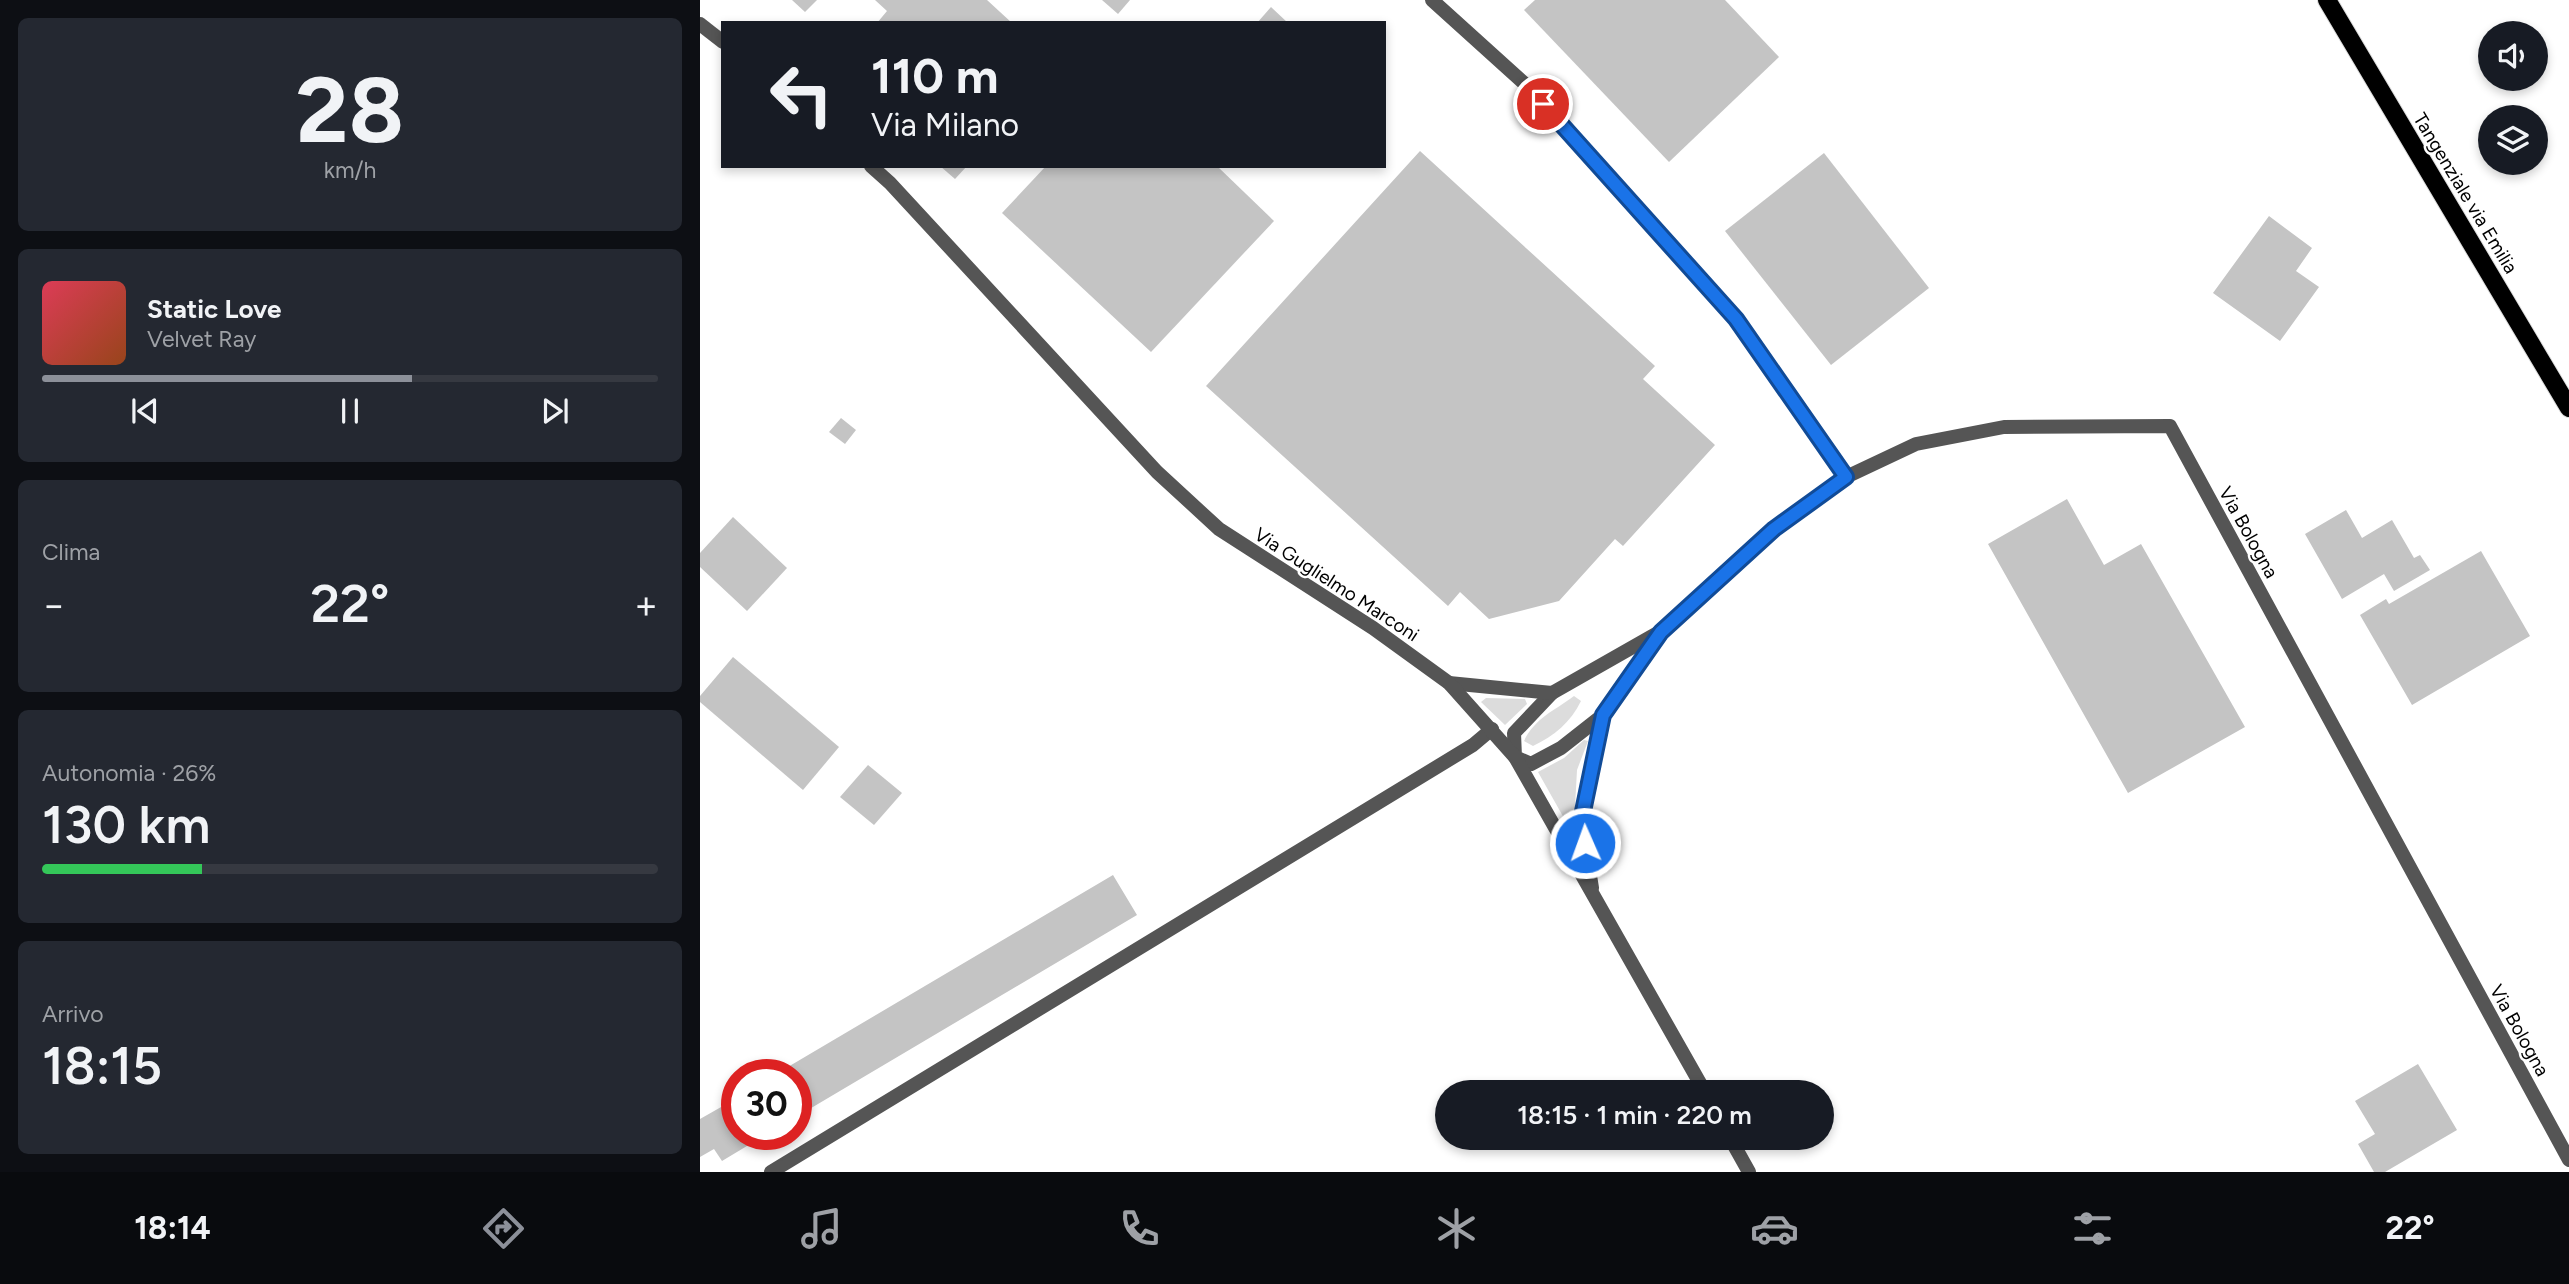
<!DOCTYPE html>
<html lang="it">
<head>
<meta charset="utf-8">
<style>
	body { margin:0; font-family:Figtree,sans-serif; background:#242831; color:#f1f3f6; height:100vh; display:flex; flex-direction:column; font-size:26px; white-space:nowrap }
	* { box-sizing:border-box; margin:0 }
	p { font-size:23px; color:#9ea1a6 }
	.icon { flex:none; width:38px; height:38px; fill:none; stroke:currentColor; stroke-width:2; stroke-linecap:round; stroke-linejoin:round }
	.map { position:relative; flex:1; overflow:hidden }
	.sheet { display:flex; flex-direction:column; gap:18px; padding:18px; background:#0d0f14; width:700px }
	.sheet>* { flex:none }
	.banner { position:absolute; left:21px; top:21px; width:665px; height:147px; border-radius:0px; box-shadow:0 4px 10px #0003; background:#171b24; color:#f1f3f6; overflow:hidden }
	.tools { position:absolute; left:1778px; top:21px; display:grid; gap:14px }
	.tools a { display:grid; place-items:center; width:70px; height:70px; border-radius:50%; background:#171b24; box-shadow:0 4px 10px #0003; font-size:35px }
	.speed { position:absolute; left:21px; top:1059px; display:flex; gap:14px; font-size:35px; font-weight:700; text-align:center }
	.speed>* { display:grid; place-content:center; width:91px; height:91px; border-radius:50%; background:#171b24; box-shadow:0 4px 10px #0003; line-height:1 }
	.speed .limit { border:10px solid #d22; background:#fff; color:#111 }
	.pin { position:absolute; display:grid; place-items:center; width:60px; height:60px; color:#fff; margin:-30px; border:4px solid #fff; border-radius:50%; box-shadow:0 2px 7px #0007 }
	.me { position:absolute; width:77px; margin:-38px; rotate:358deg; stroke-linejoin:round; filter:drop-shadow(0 0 5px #0008) }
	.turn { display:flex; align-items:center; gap:24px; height:147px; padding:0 35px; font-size:32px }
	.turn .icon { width:91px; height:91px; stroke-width:2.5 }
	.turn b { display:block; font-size:49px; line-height:60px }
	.big { font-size:52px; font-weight:600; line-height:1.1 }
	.sheet .tile { flex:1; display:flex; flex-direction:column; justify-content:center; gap:10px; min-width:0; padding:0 24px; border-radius:10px; background:#242831 }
	.sheet .dial { align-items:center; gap:0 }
	.dial b { font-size:91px; line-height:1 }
	.song { display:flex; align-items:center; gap:21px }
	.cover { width:84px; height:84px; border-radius:10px; background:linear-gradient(135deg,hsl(350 70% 55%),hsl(20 70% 35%)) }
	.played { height:7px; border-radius:4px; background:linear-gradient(90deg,#8c9099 60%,#363941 60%) }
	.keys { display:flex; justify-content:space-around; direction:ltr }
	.heat { display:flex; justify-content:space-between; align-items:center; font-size:38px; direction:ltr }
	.charge { height:10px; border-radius:5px; background:linear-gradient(90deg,#34c759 26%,#363941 0) }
	.trip { position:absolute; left:735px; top:1080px; width:399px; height:70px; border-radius:35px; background:#171b24; box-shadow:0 4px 10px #0003; font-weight:600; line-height:70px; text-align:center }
	.menu { display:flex; height:112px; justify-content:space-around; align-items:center; background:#090b0e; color:#9ea1a6 }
	.menu .icon { width:49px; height:49px }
	.menu .active { color:#8c9099 }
	.menu b { font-size:32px; color:#f1f3f6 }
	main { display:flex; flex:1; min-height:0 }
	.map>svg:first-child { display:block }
</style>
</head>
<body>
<main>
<section class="sheet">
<div class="tile dial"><b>28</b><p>km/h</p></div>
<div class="tile">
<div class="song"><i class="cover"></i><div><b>Static Love</b><p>Velvet Ray</p></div></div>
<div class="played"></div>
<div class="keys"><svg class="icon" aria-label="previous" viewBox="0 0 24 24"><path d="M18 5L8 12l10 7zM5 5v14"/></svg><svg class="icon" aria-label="pause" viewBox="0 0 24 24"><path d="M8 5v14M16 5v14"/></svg><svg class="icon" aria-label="next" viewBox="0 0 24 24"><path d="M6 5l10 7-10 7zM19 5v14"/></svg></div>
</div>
<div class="tile"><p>Clima</p>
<div class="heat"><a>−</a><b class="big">22°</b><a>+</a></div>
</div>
<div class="tile"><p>Autonomia · 26%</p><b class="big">130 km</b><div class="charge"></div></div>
<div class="tile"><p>Arrivo</p><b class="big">18:15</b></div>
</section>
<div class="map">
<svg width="1869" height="1172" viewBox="0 0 1869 1172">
	<rect width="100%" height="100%" fill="#fff"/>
	<g fill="#dcdcdc">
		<path d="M 874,696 L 881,701 C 871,722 854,736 833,746 L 824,741 C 835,718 854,711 874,696 Z"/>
		<polygon points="786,698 825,699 827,704 805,725 781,702"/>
		<polygon points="884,740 888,741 877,770 874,825 869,827 838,772 864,758"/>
	</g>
	<g fill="#c4c4c4">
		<polygon points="92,0 117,0 105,12"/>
		<polygon points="175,0 287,0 312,23 177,23 187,11"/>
		<polygon points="402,0 430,0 418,14"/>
		<polygon points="835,0 1025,0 1079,57 969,162 824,10"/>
		<polygon points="571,7 588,23 557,23"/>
		<polygon points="720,151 955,366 943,379 1015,445 923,546 915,539 859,601 789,619 760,592 748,606 506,386"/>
		<polygon points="1124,153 1229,288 1131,365 1025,231"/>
		<polygon points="240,166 267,166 255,179"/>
		<polygon points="346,166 517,166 574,221 451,352 302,213"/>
		<polygon points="1569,216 1612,248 1596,271 1619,287 1580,341 1513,293"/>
		<polygon points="141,418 156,430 145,444 129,432"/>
		<polygon points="1367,499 1404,565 1441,544 1545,727 1428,793 1288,544"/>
		<polygon points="1646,510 1662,538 1692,520 1714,558 1720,555 1730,570 1694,591 1684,574 1642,599 1605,534"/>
		<polygon points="33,517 87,568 47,611 0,567 0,553"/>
		<polygon points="1781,551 1830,636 1712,705 1660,615 1686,599 1689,604"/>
		<polygon points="33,657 139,747 103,790 0,702 0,696"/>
		<polygon points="168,765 202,793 174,825 140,797"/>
		<polygon points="413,875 437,915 96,1117 96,1074 76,1074"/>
		<polygon points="1718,1064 1757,1130 1685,1172 1674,1172 1658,1144 1675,1134 1655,1101"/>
		<polygon points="37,1098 37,1134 67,1134 22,1161 14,1149 0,1157 0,1119"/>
	</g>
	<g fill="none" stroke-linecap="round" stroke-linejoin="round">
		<defs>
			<polyline id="primary" points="1627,0 1869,408"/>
		</defs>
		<use href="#primary" stroke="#dbdbdb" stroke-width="20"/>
		<polyline stroke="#555" stroke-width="14" points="71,1172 773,745 792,729"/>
		<g stroke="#555" stroke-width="14">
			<polyline points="732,0 825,84 1036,319 1146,477"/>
			<polyline points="961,631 903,715 861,748 831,764 815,757 814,733 852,693 961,631 1074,529 1146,477 1216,444 1304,427 1470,426 1869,1160"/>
			<polyline points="749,683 852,693"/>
			<polyline points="892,888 881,821 903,715"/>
		</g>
		<g stroke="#555" stroke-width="14">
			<polyline points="0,24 23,42"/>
			<polyline points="171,166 190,183 457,472 519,529 673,628 749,683 815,757 1005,1092"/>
			<polyline points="1030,1138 1049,1172"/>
		</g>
		<use href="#primary" stroke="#000" stroke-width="18"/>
	</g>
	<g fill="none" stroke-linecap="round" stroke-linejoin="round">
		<defs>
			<polyline id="route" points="843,104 1036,319 1146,477 1074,529 961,632 903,715 881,821 885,843"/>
		</defs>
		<use href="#route" stroke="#114b97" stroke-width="18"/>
		<use href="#route" stroke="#1a73e8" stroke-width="12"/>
	</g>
	<g text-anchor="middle" stroke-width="5" stroke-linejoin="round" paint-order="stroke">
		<g font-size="19" fill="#000" stroke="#fff">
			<text transform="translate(1766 193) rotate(59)" y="7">Tangenziale via Emilia</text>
			<text transform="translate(1549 532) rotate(61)" y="7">Via Bologna</text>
			<text transform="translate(637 584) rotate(33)" y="7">Via Guglielmo Marconi</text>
			<text transform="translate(1820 1030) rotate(61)" y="7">Via Bologna</text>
		</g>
	</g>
</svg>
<div class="tools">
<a><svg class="icon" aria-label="sound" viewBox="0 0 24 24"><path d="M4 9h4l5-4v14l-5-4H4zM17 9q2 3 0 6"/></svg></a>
<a><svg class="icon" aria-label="layers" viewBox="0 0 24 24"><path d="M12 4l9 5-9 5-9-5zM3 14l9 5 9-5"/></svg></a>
</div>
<div class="speed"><div class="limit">30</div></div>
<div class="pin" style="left:843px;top:104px;background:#d93025"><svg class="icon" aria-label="arrive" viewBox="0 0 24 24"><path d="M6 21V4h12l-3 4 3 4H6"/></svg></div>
<svg class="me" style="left:885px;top:843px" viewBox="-20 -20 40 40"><circle r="17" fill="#1a73e8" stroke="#fff" stroke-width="3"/><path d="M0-11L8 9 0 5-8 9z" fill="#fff"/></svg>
<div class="trip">18:15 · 1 min · 220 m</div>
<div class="banner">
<div class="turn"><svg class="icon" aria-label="left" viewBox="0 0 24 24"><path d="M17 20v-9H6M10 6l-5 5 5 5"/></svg><div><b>110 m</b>Via Milano</div></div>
</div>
</div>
</main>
<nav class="menu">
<b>18:14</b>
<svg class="icon active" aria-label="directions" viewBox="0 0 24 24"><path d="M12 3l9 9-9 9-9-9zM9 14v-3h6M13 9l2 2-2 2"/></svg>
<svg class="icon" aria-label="music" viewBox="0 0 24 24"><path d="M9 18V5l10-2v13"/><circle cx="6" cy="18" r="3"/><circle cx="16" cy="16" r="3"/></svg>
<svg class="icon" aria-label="phone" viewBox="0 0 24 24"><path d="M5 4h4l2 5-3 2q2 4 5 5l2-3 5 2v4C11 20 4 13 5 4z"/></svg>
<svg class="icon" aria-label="climate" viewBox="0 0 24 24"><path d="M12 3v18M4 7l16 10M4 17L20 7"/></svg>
<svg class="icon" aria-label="car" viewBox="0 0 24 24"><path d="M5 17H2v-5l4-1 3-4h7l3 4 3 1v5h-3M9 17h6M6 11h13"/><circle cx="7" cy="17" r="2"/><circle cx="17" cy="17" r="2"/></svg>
<svg class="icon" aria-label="filters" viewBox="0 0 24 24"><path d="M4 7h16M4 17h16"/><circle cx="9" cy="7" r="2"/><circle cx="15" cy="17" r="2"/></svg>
<b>22°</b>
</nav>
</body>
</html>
